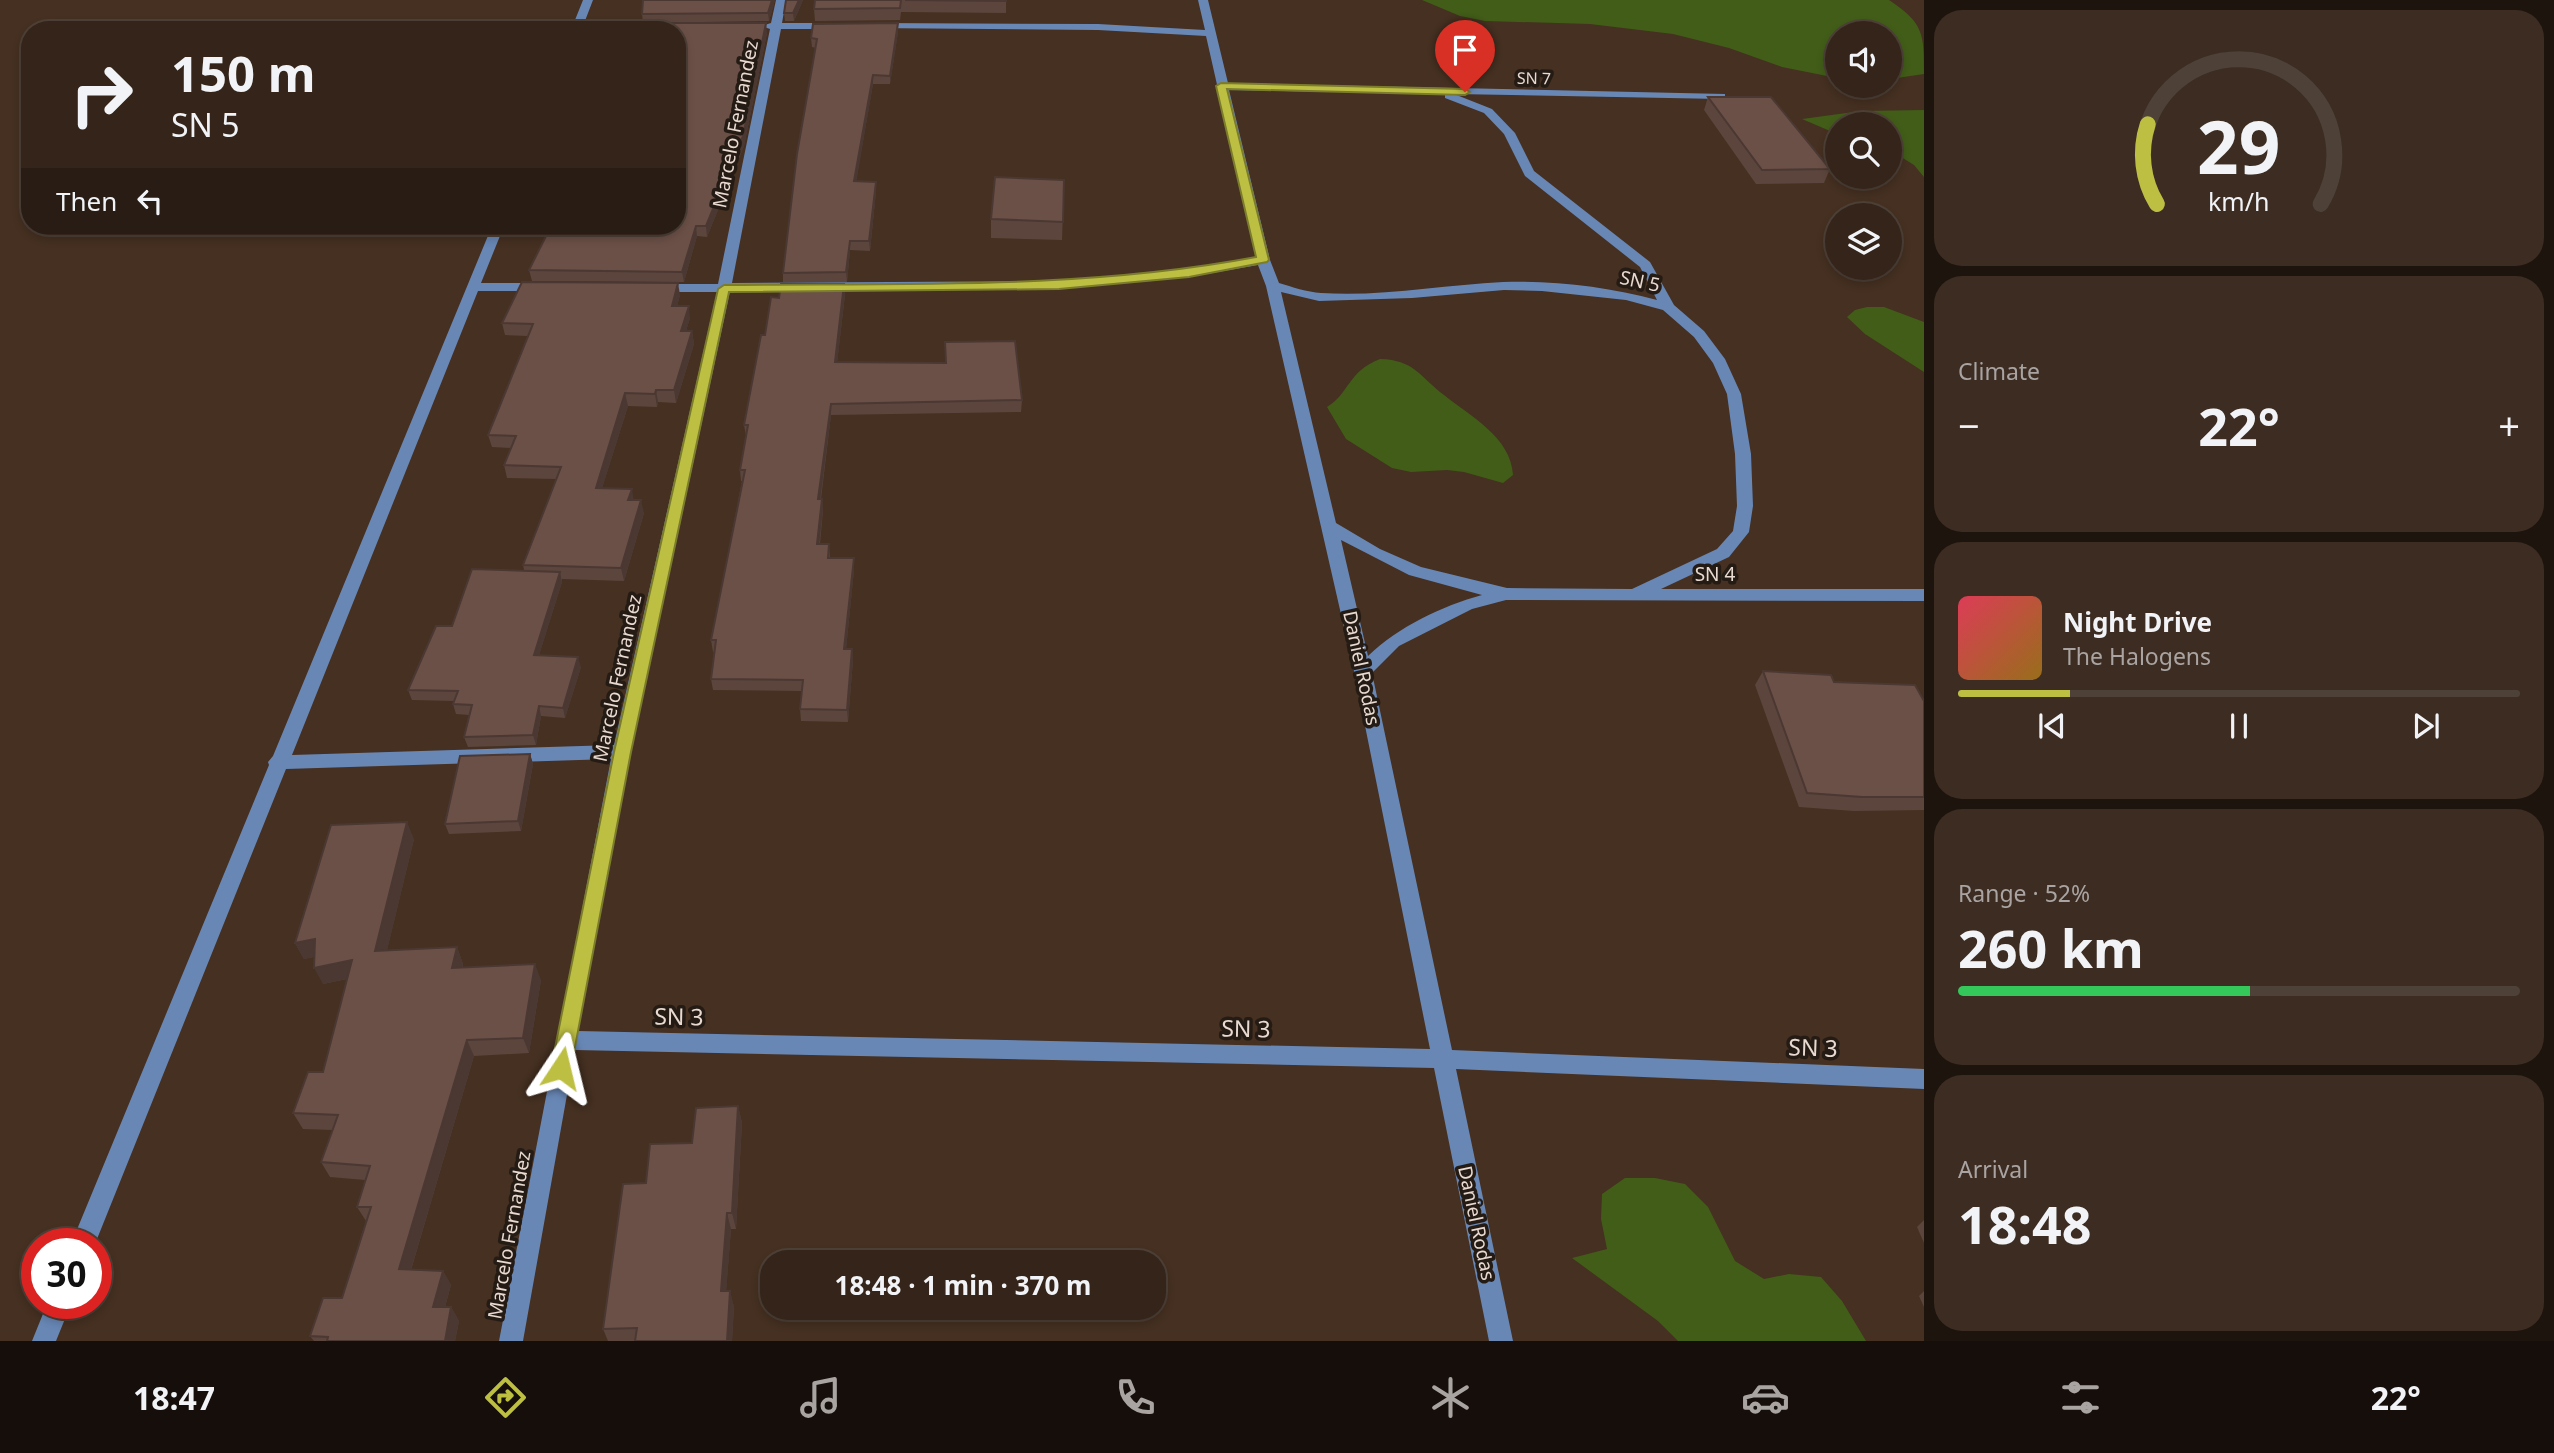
<!DOCTYPE html>
<html lang="en">
<head>
<meta charset="utf-8">
<style>
	body { margin:0; font-family:"Noto Sans",sans-serif; background:#3c2c22; color:#f1f3f6; height:100vh; display:flex; flex-direction:column; font-size:26px; white-space:nowrap }
	* { box-sizing:border-box; margin:0 }
	p { font-size:23px; color:#a9a4a2 }
	.icon { flex:none; width:38px; height:38px; fill:none; stroke:currentColor; stroke-width:2; stroke-linecap:round; stroke-linejoin:round }
	.map { position:relative; flex:1; overflow:hidden }
	.drawer { display:flex; flex-direction:column; gap:10px; padding:10px; background:#1d140e; width:630px }
	.drawer>* { flex:none }
	.hud { position:absolute; left:21px; top:21px; width:665px; height:214px; border-radius:28px; box-shadow:0 4px 10px #0003,0 0 0 2px #4e4138; background:#342419; color:#f1f3f6; overflow:hidden }
	.buttons { position:absolute; left:1825px; top:21px; display:grid; gap:14px }
	.buttons a { display:grid; place-items:center; width:77px; height:77px; border-radius:50%; background:#342419; box-shadow:0 4px 10px #0003,0 0 0 2px #4e4138; font-size:35px }
	.speed { position:absolute; left:21px; top:1228px; display:flex; gap:14px; font-size:35px; font-weight:700; text-align:center }
	.speed>* { display:grid; place-content:center; width:91px; height:91px; border-radius:50%; background:#342419; box-shadow:0 4px 10px #0003,0 0 0 2px #4e4138; line-height:1 }
	.speed .limit { border:10px solid #d22; background:#fff; color:#111 }
	.pin { position:absolute; display:grid; place-items:center; width:60px; height:60px; color:#fff; margin:-72px -30px; border-radius:50% 50% 50% 0; rotate:-45deg; box-shadow:0 0 7px #0007 }
	.pin .icon { rotate:45deg }
	.me { position:absolute; width:77px; margin:-38px; rotate:10deg; stroke-linejoin:round; filter:drop-shadow(0 0 5px #0008) }
	.turn { display:flex; align-items:center; gap:24px; height:147px; padding:0 35px; font-size:32px }
	.turn .icon { width:91px; height:91px; stroke-width:2.5 }
	.turn b { display:block; font-size:49px; line-height:60px }
	.then { display:flex; align-items:center; height:66px; padding:0 35px; background:#0003; gap:14px; font-size:26px }
	.big { font-size:52px; font-weight:700; line-height:1.1 }
	.drawer .tile { flex:1; display:flex; flex-direction:column; justify-content:center; gap:10px; min-width:0; padding:0 24px; border-radius:28px; background:#3c2c22 }
	.drawer .dial { align-items:center; gap:0 }
	.dial svg { height:182px; overflow:visible; fill:none; stroke:#4e4138; stroke-width:7; stroke-linecap:round; text-anchor:middle }
	.dial text { fill:#f1f3f6; stroke:none }
	.song { display:flex; align-items:center; gap:21px }
	.cover { width:84px; height:84px; border-radius:10px; background:linear-gradient(135deg,hsl(350 70% 55%),hsl(40 70% 35%)) }
	.played { height:7px; border-radius:4px; background:linear-gradient(90deg,#bdbf43 20%,#4e4138 20%) }
	.keys { display:flex; justify-content:space-around; direction:ltr }
	.heat { display:flex; justify-content:space-between; align-items:center; font-size:38px; direction:ltr }
	.charge { height:10px; border-radius:5px; background:linear-gradient(90deg,#34c759 52%,#4e4138 0) }
	.trip { position:absolute; left:760px; top:1250px; width:406px; height:70px; border-radius:28px; background:#342419; box-shadow:0 4px 10px #0003,0 0 0 2px #4e4138; font-weight:700; line-height:70px; text-align:center }
	.tabs { display:flex; height:112px; justify-content:space-around; align-items:center; background:#150e0a; color:#a9a4a2 }
	.tabs .icon { width:49px; height:49px }
	.tabs .selected { color:#bdbf43 }
	.tabs b { font-size:32px; color:#f1f3f6 }
	main { display:flex; flex:1; min-height:0 }
	.map>svg:first-child { display:block }
</style>
</head>
<body>
<main>
<div class="map">
<svg width="1924" height="1341" viewBox="0 0 1924 1341">
	<rect width="100%" height="100%" fill="#453021"/>
	<g fill="#415d18">
		<path d="M 1422,0 L 1889,0 C 1924,23 1924,34 1924,74 L 1890,79 L 1890,33 L 1838,33 L 1837,78 L 1782,67 L 1729,48 L 1673,34 L 1590,24 L 1485,21 L 1460,16 Z"/>
		<polygon points="1924,110 1924,177 1914,165 1890,150 1890,124 1838,124 1837,134 1802,119 1861,111"/>
		<polygon points="1867,307 1884,307 1924,322 1924,372 1865,334 1847,317 1855,310"/>
		<path d="M 1380,359 C 1415,360 1420,377 1444,395 C 1470,416 1511,437 1513,475 L 1503,483 L 1464,472 L 1447,470 L 1411,472 L 1392,468 L 1346,439 L 1327,407 C 1350,393 1347,372 1380,359 Z"/>
		<polygon points="1625,1178 1655,1178 1685,1184 1708,1207 1735,1261 1764,1279 1789,1274 1821,1277 1842,1301 1866,1341 1678,1341 1658,1321 1572,1258 1607,1249 1601,1219 1602,1194"/>
	</g>
	<g fill="none" stroke-linecap="round" stroke-linejoin="round">
		<g fill="#6887b5" fill-rule="evenodd">
			<polygon points="583,0 593,0 583,26 664,25 669,28 571,30"/>
			<path d="M 776,0 L 786,0 L 782,23 L 836,23 L 841,26 L 836,29 L 781,29 L 732,283 L 1059,281 L 1189,269 L 1256,257 L 1206,36 L 1098,30 L 870,28 L 869,26 L 874,23 L 1098,24 L 1205,30 L 1198,0 L 1208,0 L 1228,83 L 1725,94 L 1725,98 L 1721,99 L 1454,94 L 1492,109 L 1515,133 L 1534,171 L 1650,262 L 1674,305 L 1704,331 L 1725,359 L 1741,394 L 1751,454 L 1753,506 L 1749,532 L 1729,557 L 1661,589 L 1924,589 L 1924,601 L 1506,600 L 1472,609 L 1399,646 L 1372,673 L 1452,1050 L 1924,1069 L 1924,1089 L 1456,1069 L 1513,1341 L 1489,1341 L 1434,1068 L 575,1050 L 523,1341 L 499,1341 L 611,759 L 286,769 L 95,1244 L 71,1244 L 269,765 L 268,762 L 273,756 L 492,226 L 504,226 L 481,283 L 544,283 L 551,287 L 544,291 L 478,291 L 292,755 L 614,745 L 717,292 L 656,292 L 649,288 L 656,284 L 718,284 L 770,29 L 761,26 L 771,23 ZM 1229,90 L 1445,94 L 1445,98 L 1484,113 L 1504,134 L 1525,176 L 1640,267 L 1657,300 C 1609,287 1554,280 1503,282 C 1443,285 1381,297 1321,293 C 1307,292 1292,287 1279,283 L 1270,260 ZM 1258,265 L 1266,286 L 1354,671 L 1430,1049 L 578,1031 L 631,752 L 730,291 L 1059,289 L 1189,277 ZM 1504,290 L 1542,291 L 1626,300 L 1663,310 L 1694,337 L 1713,363 L 1727,394 L 1735,454 L 1737,506 L 1733,531 L 1717,549 L 1632,589 L 1507,588 L 1421,567 L 1380,549 L 1336,523 L 1281,292 L 1319,301 L 1412,298 ZM 1341,540 L 1409,575 L 1482,595 C 1442,606 1398,627 1368,656 Z"/>
			<polygon points="47,1304 71,1304 56,1341 32,1341"/>
		</g>
	</g>
	<g fill="#5c453d">
		<polygon points="775,0 769,21 643,23 642,14"/>
		<polygon points="786,0 803,0 794,21 785,21 784,13"/>
		<polygon points="815,0 1006,0 1006,13 901,12 900,20 815,21 814,9"/>
		<polygon points="898,23 898,32 890,84 873,84 856,181 876,182 876,191 870,251 850,250 847,282 783,282 783,273 816,48 812,47 811,38"/>
		<polygon points="767,33 744,146 707,237 697,236 684,282 532,281 529,270"/>
		<polygon points="1708,97 1830,169 1824,183 1756,184 1704,110"/>
		<polygon points="1064,180 1062,240 991,238 991,219"/>
		<polygon points="844,284 845,295 837,362 945,363 945,342 1022,400 1021,412 831,415 821,499 822,499 823,510 820,544 829,544 830,558 854,570 846,649 852,649 853,660 848,722 801,721 800,709 802,691 713,690 711,679 715,652 713,652 711,640 742,481 741,481 740,470 746,436 744,425 765,335 779,298"/>
		<polygon points="680,295 677,306 690,318 686,331 692,331 694,344 676,403 658,402 657,407 628,406 602,488 634,500 644,513 624,581 562,579 562,582 539,655 581,667 565,718 541,716 536,745 468,747 464,737 469,715 456,714 453,704 454,701 412,700 408,690 452,626 524,570 523,565 556,479 507,478 504,465 511,448 492,447 488,435 528,336 505,335 502,323"/>
		<polygon points="1763,671 1834,682 1924,701 1924,810 1854,811 1799,807 1755,685"/>
		<polygon points="530,754 533,764 521,831 449,834 445,824"/>
		<polygon points="414,839 387,950 457,947 463,964 463,967 541,980 529,1053 474,1056 411,1270 443,1271 451,1285 445,1307 451,1307 459,1321 455,1341 314,1341 310,1336 342,1298 366,1221 357,1207 365,1180 330,1177 321,1162 333,1130 303,1129 293,1113 323,1072 347,979 323,984 314,957 304,959 295,943"/>
		<polygon points="738,1106 742,1123 736,1229 731,1229 726,1291 734,1306 732,1341 608,1341 603,1329 646,1183 692,1143"/>
		<polygon points="1924,1220 1924,1243 1917,1227"/>
		<polygon points="1924,1291 1924,1307 1919,1296"/>
	</g>
	<g fill="#4b3832">
		<polygon points="772,0 775,0 769,21 768,13"/>
		<polygon points="799,0 803,0 794,21 793,13"/>
		<polygon points="766,23 767,33 744,146 707,237 706,226"/>
		<polygon points="898,23 898,32 890,84 890,76"/>
		<polygon points="873,75 873,84 855,190 854,181"/>
		<polygon points="876,182 876,191 870,251 869,241"/>
		<polygon points="696,226 697,236 684,282 682,272"/>
		<polygon points="850,241 850,250 847,282 846,272"/>
		<polygon points="678,283 680,295 674,318 672,306"/>
		<polygon points="844,284 845,295 836,373 835,362"/>
		<polygon points="689,306 690,318 682,344 681,331"/>
		<polygon points="692,331 694,344 676,403 674,390"/>
		<polygon points="656,390 658,402 657,407 655,394"/>
		<polygon points="625,393 628,406 598,501 596,488"/>
		<polygon points="831,404 831,415 819,510 818,499"/>
		<polygon points="632,489 634,502 628,500"/>
		<polygon points="822,499 823,510 818,555 817,544"/>
		<polygon points="641,500 644,513 624,581 621,568"/>
		<polygon points="854,558 854,570 845,660 844,649"/>
		<polygon points="560,572 562,582 536,665 534,655"/>
		<polygon points="852,649 853,660 848,722 847,710"/>
		<polygon points="578,657 581,667 565,718 563,708"/>
		<polygon points="539,706 541,716 536,745 533,735"/>
		<polygon points="530,754 533,764 521,831 518,821"/>
		<polygon points="407,822 414,839 383,967 375,951"/>
		<polygon points="315,939 323,955 304,959 295,943"/>
		<polygon points="457,947 463,964 459,984 452,968"/>
		<polygon points="352,960 360,976 323,984 314,968"/>
		<polygon points="535,964 541,980 529,1053 523,1038"/>
		<polygon points="467,1040 474,1056 407,1283 399,1269"/>
		<polygon points="738,1106 742,1123 736,1229 732,1213"/>
		<polygon points="727,1213 731,1229 725,1307 721,1291"/>
		<polygon points="443,1271 451,1285 441,1321 433,1307"/>
		<polygon points="730,1291 734,1306 732,1341 727,1341"/>
		<polygon points="451,1307 459,1321 455,1341 445,1341"/>
	</g>
	<g fill="#6b5047" stroke="#4b3832" stroke-width="2">
		<polygon points="643,0 772,0 768,13 642,14"/>
		<polygon points="786,0 799,0 793,13 784,13"/>
		<polygon points="815,0 901,0 900,8 814,9"/>
		<polygon points="905,0 1006,0 1006,1"/>
		<polygon points="641,23 766,23 743,136 706,226 696,226 682,272 529,270 551,226 677,226 677,30 640,30"/>
		<polygon points="898,23 890,76 873,75 854,181 876,182 869,241 850,241 846,272 783,273 797,154 817,39 811,38 813,24"/>
		<polygon points="1708,97 1771,97 1830,169 1762,170"/>
		<polygon points="995,177 1064,180 1063,222 991,219"/>
		<polygon points="522,282 678,283 672,306 689,306 681,331 692,331 674,390 656,390 655,394 625,393 596,488 632,489 628,500 641,500 621,568 523,565 561,467 504,465 516,436 488,435 533,324 502,323"/>
		<polygon points="781,284 844,284 835,362 946,363 945,342 1015,341 1022,400 831,404 818,499 822,499 817,544 829,544 828,558 854,558 844,649 852,649 847,710 800,709 803,680 711,679 716,640 711,640 745,470 740,470 748,425 744,425 761,335 765,335 771,297 779,298"/>
		<polygon points="472,569 560,572 534,655 578,657 563,708 539,706 533,735 464,737 472,705 453,704 458,691 408,690 436,626 452,626"/>
		<polygon points="1763,671 1831,675 1834,682 1915,685 1924,701 1924,797 1862,797 1807,793"/>
		<polygon points="530,754 518,821 445,824 460,756"/>
		<polygon points="407,822 375,951 457,947 452,968 535,964 523,1038 467,1040 399,1269 443,1271 433,1307 451,1307 445,1341 327,1341 328,1337 310,1336 323,1298 342,1298 371,1207 357,1207 370,1166 321,1162 338,1115 293,1113 308,1072 323,1072 352,960 314,968 315,939 295,943 331,825"/>
		<polygon points="738,1106 732,1213 727,1213 721,1291 730,1291 727,1341 635,1341 637,1328 603,1329 623,1184 646,1183 650,1144 692,1143 696,1108"/>
	</g>
	<path fill="#bdbf43" stroke="#7b7c2c" stroke-width="2" d="M 1221,83 L 1465,89 L 1470,92 L 1465,95 L 1227,89 L 1269,260 L 1267,262 L 1189,277 L 1059,289 L 729,292 L 631,752 L 571,1068 L 568,1074 L 561,1077 L 554,1074 L 551,1068 L 614,752 L 718,289 L 724,285 C 901,283 1081,290 1256,257 L 1216,86 Z"/>
	<g text-anchor="middle" stroke-width="7" stroke-linejoin="round" paint-order="stroke">
		<g font-size="16" fill="#e8dad1" stroke="#241b14">
			<text transform="translate(1534 78) rotate(1)" y="6">SN 7</text>
		</g>
		<g font-size="19" fill="#e8dad1" stroke="#241b14">
			<text transform="translate(735 124) rotate(-79)" y="7">Marcelo Fernandez</text>
			<text transform="translate(1640 281) rotate(12)" y="7">SN 5</text>
			<text x="1715" y="581">SN 4</text>
			<text transform="translate(1362 668) rotate(78)" y="7">Daniel Rodas</text>
			<text transform="translate(617 678) rotate(-78)" y="7">Marcelo Fernandez</text>
			<text transform="translate(1477 1223) rotate(78)" y="7">Daniel Rodas</text>
			<text transform="translate(509 1235) rotate(-80)" y="7">Marcelo Fernandez</text>
		</g>
		<g font-size="23" fill="#e8dad1" stroke="#241b14">
			<text transform="translate(679 1017) rotate(1)" y="8">SN 3</text>
			<text transform="translate(1246 1029) rotate(1)" y="8">SN 3</text>
			<text transform="translate(1813 1048) rotate(2)" y="8">SN 3</text>
		</g>
	</g>
</svg>
<div class="buttons">
<a><svg class="icon" aria-label="sound" viewBox="0 0 24 24"><path d="M4 9h4l5-4v14l-5-4H4zM17 9q2 3 0 6"/></svg></a>
<a><svg class="icon" aria-label="search" viewBox="0 0 24 24"><circle cx="10" cy="10" r="6"/><path d="M15 15l6 6"/></svg></a>
<a><svg class="icon" aria-label="layers" viewBox="0 0 24 24"><path d="M12 4l9 5-9 5-9-5zM3 14l9 5 9-5"/></svg></a>
</div>
<div class="speed"><div class="limit">30</div></div>
<div class="pin" style="left:1465px;top:92px;background:#d93025"><svg class="icon" aria-label="arrive" viewBox="0 0 24 24"><path d="M6 21V4h12l-3 4 3 4H6"/></svg></div>
<svg class="me" style="left:561px;top:1068px" viewBox="-20 -20 40 40"><path d="M0-17L14 15 0 8-14 15z" fill="#bdbf43" stroke="#fff" stroke-width="4"/></svg>
<div class="trip">18:48 · 1 min · 370 m</div>
<div class="hud">
<div class="turn"><svg class="icon" aria-label="right" viewBox="0 0 24 24"><path d="M7 20v-9h11M14 6l5 5-5 5"/></svg><div><b>150 m</b>SN 5</div></div>
<div class="then">Then<svg class="icon" aria-label="left" viewBox="0 0 24 24"><path d="M17 20v-9H6M10 6l-5 5 5 5"/></svg></div>
</div>
</div>
<section class="drawer">
<div class="tile dial"><svg viewBox="0 0 100 80">
<path d="M14 69A42 42 0 1 1 86 69"/>
<path d="M14 69A42 42 0 0 1 10 34" stroke="#bdbf43"/>
<text x="50" y="56" font-size="32" font-weight="700">29</text>
<text x="50" y="72" font-size="11">km/h</text>
</svg></div>
<div class="tile"><p>Climate</p>
<div class="heat"><a>−</a><b class="big">22°</b><a>+</a></div>
</div>
<div class="tile">
<div class="song"><i class="cover"></i><div><b>Night Drive</b><p>The Halogens</p></div></div>
<div class="played"></div>
<div class="keys"><svg class="icon" aria-label="previous" viewBox="0 0 24 24"><path d="M18 5L8 12l10 7zM5 5v14"/></svg><svg class="icon" aria-label="pause" viewBox="0 0 24 24"><path d="M8 5v14M16 5v14"/></svg><svg class="icon" aria-label="next" viewBox="0 0 24 24"><path d="M6 5l10 7-10 7zM19 5v14"/></svg></div>
</div>
<div class="tile"><p>Range · 52%</p><b class="big">260 km</b><div class="charge"></div></div>
<div class="tile"><p>Arrival</p><b class="big">18:48</b></div>
</section>
</main>
<nav class="tabs">
<b>18:47</b>
<svg class="icon selected" aria-label="directions" viewBox="0 0 24 24"><path d="M12 3l9 9-9 9-9-9zM9 14v-3h6M13 9l2 2-2 2"/></svg>
<svg class="icon" aria-label="music" viewBox="0 0 24 24"><path d="M9 18V5l10-2v13"/><circle cx="6" cy="18" r="3"/><circle cx="16" cy="16" r="3"/></svg>
<svg class="icon" aria-label="phone" viewBox="0 0 24 24"><path d="M5 4h4l2 5-3 2q2 4 5 5l2-3 5 2v4C11 20 4 13 5 4z"/></svg>
<svg class="icon" aria-label="climate" viewBox="0 0 24 24"><path d="M12 3v18M4 7l16 10M4 17L20 7"/></svg>
<svg class="icon" aria-label="car" viewBox="0 0 24 24"><path d="M5 17H2v-5l4-1 3-4h7l3 4 3 1v5h-3M9 17h6M6 11h13"/><circle cx="7" cy="17" r="2"/><circle cx="17" cy="17" r="2"/></svg>
<svg class="icon" aria-label="filters" viewBox="0 0 24 24"><path d="M4 7h16M4 17h16"/><circle cx="9" cy="7" r="2"/><circle cx="15" cy="17" r="2"/></svg>
<b>22°</b>
</nav>
</body>
</html>
